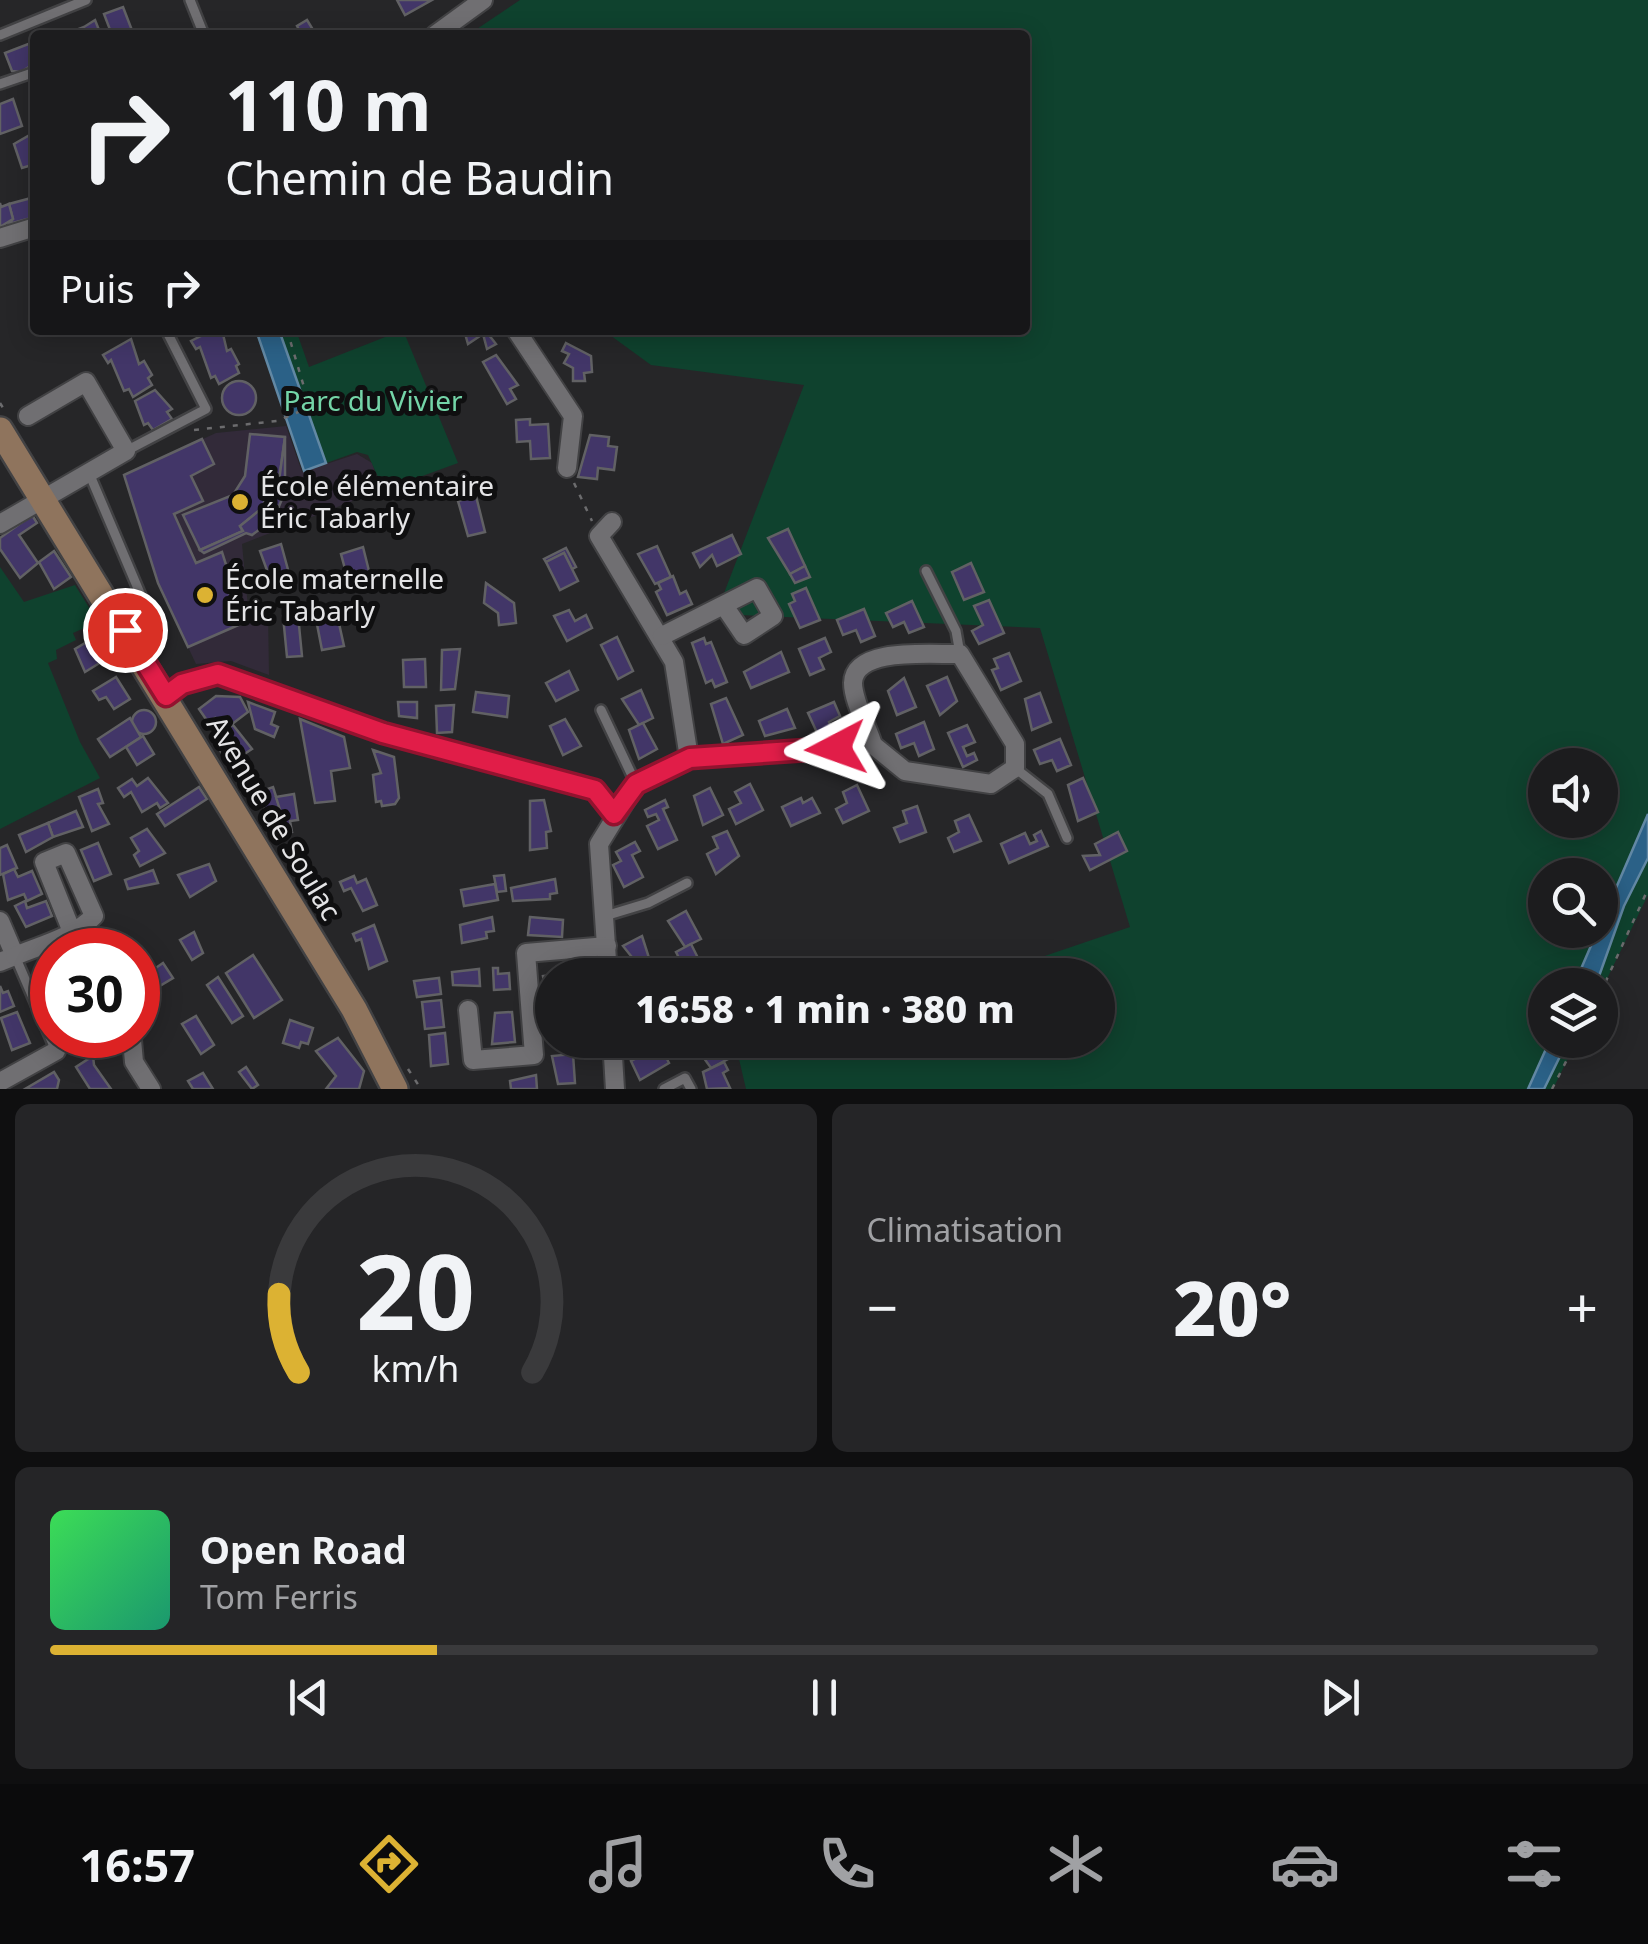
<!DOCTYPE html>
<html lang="fr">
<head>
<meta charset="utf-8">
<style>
	body { margin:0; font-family:"Noto Sans",sans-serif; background:#252527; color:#f1f3f6; height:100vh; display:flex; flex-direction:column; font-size:38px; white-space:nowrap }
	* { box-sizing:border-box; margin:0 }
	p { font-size:32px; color:#a0a1a4 }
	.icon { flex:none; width:55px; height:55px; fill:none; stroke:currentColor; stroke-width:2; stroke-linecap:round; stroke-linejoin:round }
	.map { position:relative; height:1089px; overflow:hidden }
	.drawer { display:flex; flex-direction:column; gap:15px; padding:15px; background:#0f0f10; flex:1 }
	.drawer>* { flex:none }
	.guide { position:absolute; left:30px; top:30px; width:1000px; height:305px; border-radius:10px; box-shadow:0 5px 25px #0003,0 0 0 2px #3a3a3c; background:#1c1c1e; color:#f1f3f6; overflow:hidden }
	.buttons { position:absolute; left:1528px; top:748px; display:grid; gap:20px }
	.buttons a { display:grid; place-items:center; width:90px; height:90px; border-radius:50%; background:#1c1c1e; box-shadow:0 5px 25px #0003,0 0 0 2px #3a3a3c; font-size:50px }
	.speed { position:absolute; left:30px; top:928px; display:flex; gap:20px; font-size:50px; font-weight:700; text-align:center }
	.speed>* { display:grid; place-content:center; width:130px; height:130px; border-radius:50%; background:#1c1c1e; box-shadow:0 5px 25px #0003,0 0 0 2px #3a3a3c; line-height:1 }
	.speed .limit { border:15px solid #d22; background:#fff; color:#111 }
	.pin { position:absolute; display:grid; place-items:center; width:85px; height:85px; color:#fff; margin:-42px; border:5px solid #fff; border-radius:50%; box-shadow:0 2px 10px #0007 }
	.me { position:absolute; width:110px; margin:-55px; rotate:266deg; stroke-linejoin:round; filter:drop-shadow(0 0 8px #0008) }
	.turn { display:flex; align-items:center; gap:35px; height:210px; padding:0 30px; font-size:45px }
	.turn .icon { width:130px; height:130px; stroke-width:2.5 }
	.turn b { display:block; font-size:70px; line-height:85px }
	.then { display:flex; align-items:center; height:95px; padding:0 30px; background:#0003; gap:20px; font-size:38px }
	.big { font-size:75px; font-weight:800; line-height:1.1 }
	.drawer .card { flex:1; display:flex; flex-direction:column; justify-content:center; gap:15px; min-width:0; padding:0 35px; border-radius:15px; background:#252527 }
	.drawer .dial { align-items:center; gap:0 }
	.dial svg { height:260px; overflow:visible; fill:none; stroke:#3a3a3c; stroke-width:7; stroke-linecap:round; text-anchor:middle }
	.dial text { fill:#f1f3f6; stroke:none }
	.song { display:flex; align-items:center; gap:30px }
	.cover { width:120px; height:120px; border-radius:15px; background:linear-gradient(135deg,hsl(130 70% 55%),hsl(160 70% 35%)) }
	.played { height:10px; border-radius:5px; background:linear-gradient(90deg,#dcb233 25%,#3a3a3c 25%) }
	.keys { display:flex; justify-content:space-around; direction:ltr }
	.heat { display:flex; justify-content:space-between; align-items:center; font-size:55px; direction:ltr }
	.drawer .tiles { flex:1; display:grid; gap:15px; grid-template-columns:1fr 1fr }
	.card:last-child { grid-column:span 2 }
	.trip { position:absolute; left:535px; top:958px; width:580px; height:100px; border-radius:50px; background:#1c1c1e; box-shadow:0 5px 25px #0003,0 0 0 2px #3a3a3c; font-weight:800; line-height:100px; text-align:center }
	.menu { display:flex; height:160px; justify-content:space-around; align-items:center; background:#0b0b0c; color:#a0a1a4 }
	.menu .icon { width:70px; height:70px }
	.menu .current { color:#dcb233 }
	.menu b { font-size:45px; color:#f1f3f6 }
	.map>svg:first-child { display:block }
</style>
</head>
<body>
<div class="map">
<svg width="1648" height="1089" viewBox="0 0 1648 1089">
	<rect width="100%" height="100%" fill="#262628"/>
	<polygon fill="#322a39" points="286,426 302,472 357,454 372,463 381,490 242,544 248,607 268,612 269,675 231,661 196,664 158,583 124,475 216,433"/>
	<g fill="#0f422e" fill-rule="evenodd">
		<path d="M 520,0 L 1648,0 L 1648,895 L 1600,993 L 1600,985 L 1545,985 L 1545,1040 L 1577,1040 L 1553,1089 L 746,1089 L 739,1059 L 795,1040 L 1098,1040 L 1098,975 L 989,975 L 1130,927 L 1040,628 L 716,614 L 804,385 L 651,365 L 603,330 L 1025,330 L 1025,35 L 468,35 ZM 1545,765 L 1600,765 L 1600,820 L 1545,820 ZM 1545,875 L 1600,875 L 1600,930 L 1545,930 Z"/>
		<polygon points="255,330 296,330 309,367 403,330 458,463 384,490 368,455 357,452 304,471"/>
		<polygon points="0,567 24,602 75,585 98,622 73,633 76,640 56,650 57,659 48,663 80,742 100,778 0,829"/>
	</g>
	<g fill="#2b6187" stroke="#6288a4" stroke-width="2.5">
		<polygon points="256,330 279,330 326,463 304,471"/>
		<polygon points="1648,814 1648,858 1624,906 1598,979 1595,985 1574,985"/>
		<polygon points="1550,1040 1568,1040 1544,1089 1528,1089"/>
	</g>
	<g fill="#423668" stroke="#616164" stroke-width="2.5">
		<polygon points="397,0 432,0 405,15"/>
		<polygon points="123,7 133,33 112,35 104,14"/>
		<polygon points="95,20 101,35 63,35 84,27"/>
		<polygon points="307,20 315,33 302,35 297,26"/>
		<polygon points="31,43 35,63 21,72 12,71 5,53"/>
		<polygon points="13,99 22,126 0,134 0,104"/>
		<polygon points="35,132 35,164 22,168 14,144"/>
		<polygon points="35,197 35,217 9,224 13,219 9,204"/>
		<polygon points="0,203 1,207 9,204 13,219 0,227"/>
		<polygon points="213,330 222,330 227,351 231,349 239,364 236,366 239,373 219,384 215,376 211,378 200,347 196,349 191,341"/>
		<polygon points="464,330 485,330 496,344 487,349 483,334 468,344"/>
		<polygon points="131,339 139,364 144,361 152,375 148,378 152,385 133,397 129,389 124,391 111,360 108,363 103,355"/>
		<polygon points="566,343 591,356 592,372 584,373 585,381 573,381 573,368 564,363 569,354 562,351"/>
		<polygon points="496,355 518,385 510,389 516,399 507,404 483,362"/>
		<circle cx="239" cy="398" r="17"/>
		<polygon points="155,390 172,409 167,412 172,419 153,430 148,423 144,425 135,401"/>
		<polygon points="530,419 530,425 548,424 550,458 531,459 530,441 517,442 516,420"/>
		<polygon points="250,434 285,437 278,488 272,487 261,509 240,526 243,531 200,550 183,515 233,495 245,476"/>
		<polygon points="590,435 609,437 608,446 617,447 614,470 598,468 597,479 578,477"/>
		<polygon points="285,437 285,492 277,511 281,514 271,527 267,524 252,535 246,533 204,553 200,550 243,531 240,526 261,509 272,487 278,488"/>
		<polygon points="202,439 214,464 191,476 203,501 174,514 196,563 222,552 235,593 230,595 243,623 188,647 158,583 124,475"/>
		<polygon points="476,496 485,532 468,536 458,501"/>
		<polygon points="32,515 37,523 19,535 38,563 20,578 0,549 0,538"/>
		<polygon points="788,529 805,566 790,574 768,538"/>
		<polygon points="732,535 741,554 717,566 712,555 700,567 693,553"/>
		<polygon points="281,544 290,577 272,584 260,551"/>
		<polygon points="657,546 671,577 655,584 638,554"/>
		<polygon points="363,547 370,575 348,580 341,554"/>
		<polygon points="566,548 576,567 572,569 564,553 546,562 544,559"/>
		<polygon points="54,551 71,577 54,589 39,562"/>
		<polygon points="564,553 578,581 560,590 546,562"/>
		<polygon points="971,563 984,592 964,600 952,572"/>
		<polygon points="805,566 810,577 795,583 790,574"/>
		<polygon points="673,576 680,594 686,591 692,604 667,615 656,592 661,589 658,583"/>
		<polygon points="486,583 514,603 516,623 499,625 498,613 484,603"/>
		<polygon points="806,588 820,620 800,628 789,604 795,601 792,594"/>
		<polygon points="989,600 1004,633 979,644 972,631 983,625 974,606"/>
		<polygon points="912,601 924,627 909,633 904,622 893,627 886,613"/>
		<polygon points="864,609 875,636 861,642 856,630 843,635 837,620"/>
		<polygon points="336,610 344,646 322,650 315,614"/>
		<polygon points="569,610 575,621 586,615 592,628 567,641 554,616"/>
		<polygon points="298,615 302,656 287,657 283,616"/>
		<polygon points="97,636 111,656 85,672 75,649"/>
		<polygon points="617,637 633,671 618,679 601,645"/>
		<polygon points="704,638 706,644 711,642 727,682 715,687 712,680 706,683 692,643"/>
		<polygon points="825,638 831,652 819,658 824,669 810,675 799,649"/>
		<polygon points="460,649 455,689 441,690 442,650"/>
		<polygon points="781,652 789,672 751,688 744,672"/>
		<polygon points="1009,653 1021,681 1001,690 992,670 998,668 994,659"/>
		<polygon points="425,659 426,687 404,687 403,660"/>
		<polygon points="569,671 578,690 556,701 546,683"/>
		<polygon points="116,677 130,699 114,709 106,697 99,700 93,691"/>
		<polygon points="947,677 957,701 940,715 927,686"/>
		<polygon points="904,678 916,707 897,715 888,691"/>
		<polygon points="641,690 653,718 639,725 622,699"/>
		<polygon points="476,692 509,696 507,717 473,712"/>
		<polygon points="1040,693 1051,722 1032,730 1025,699"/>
		<polygon points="216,696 240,697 248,712 223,731 215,718 208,722 199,709"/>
		<polygon points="726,698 743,735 723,744 711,704"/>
		<polygon points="248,702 275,712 271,724 278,727 274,737 255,729"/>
		<polygon points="398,702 417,702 417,718 399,716"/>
		<polygon points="834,702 840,716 829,722 833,733 820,739 808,713"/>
		<polygon points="454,705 452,732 437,733 436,706"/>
		<polygon points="787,709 795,728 765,736 759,721"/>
		<circle cx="144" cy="722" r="12"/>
		<polygon points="130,718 141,737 110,757 98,739"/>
		<polygon points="300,719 344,737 350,768 331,771 335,801 315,803"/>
		<polygon points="565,719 581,746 563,755 550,726"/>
		<polygon points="924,722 934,749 919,756 914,743 901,748 896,734"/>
		<polygon points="643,723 657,749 639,759 629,730"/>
		<polygon points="233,725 252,749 229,764 219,749 231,742 223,731"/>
		<polygon points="967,725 975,742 963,747 967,756 974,753 977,760 963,767 948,733"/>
		<polygon points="143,736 154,754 137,765 126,747"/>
		<polygon points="1060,739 1071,765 1057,771 1052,760 1040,764 1034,750"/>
		<polygon points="373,750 394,757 399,798 395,804 382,806 381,801 376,802 373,775 381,773"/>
		<polygon points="148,778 168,803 160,808 157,803 142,812 131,792 124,797 118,788 132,779 137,786"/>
		<polygon points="1083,778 1098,812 1078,821 1068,785"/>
		<polygon points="750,784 763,810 736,824 729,809 741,803 735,792"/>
		<polygon points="857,785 869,811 843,823 836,809 847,803 843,792"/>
		<polygon points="199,787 207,799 165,826 157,814"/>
		<polygon points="273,787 281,812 267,816 259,792"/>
		<polygon points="710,788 723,815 703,825 694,796"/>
		<polygon points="98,789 103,803 98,804 109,824 92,831 79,797"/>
		<polygon points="294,794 298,820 290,821 292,832 287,833 276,797"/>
		<polygon points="801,798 803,803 812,798 820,813 791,826 782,807"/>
		<polygon points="544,800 551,831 546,832 547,848 530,850 530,801"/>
		<polygon points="665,800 668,807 663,809 677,840 658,849 647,826 659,820 656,814 648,817 645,810"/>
		<polygon points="917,806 926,832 900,842 894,828 907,823 903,811"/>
		<polygon points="76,811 83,827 53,837 48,823"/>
		<polygon points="281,812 287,833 279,834 268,818"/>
		<polygon points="969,815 981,841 954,852 948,838 959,832 955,821"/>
		<polygon points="48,823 53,837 26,852 19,835"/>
		<polygon points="147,829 165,853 140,866 134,855 139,851 131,838"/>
		<polygon points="727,831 739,856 716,874 707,854 718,848 713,837"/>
		<polygon points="1041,831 1048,846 1009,863 1001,844 1025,833 1030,844 1037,841 1034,835"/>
		<polygon points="1118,832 1127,851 1090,870 1083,856 1100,855 1095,844"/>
		<polygon points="635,842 640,851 632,855 643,877 624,887 613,865 621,861 616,852"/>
		<polygon points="98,843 111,874 94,881 81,850"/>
		<polygon points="7,845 17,868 0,875 0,848"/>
		<polygon points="209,864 216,881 190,897 178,875"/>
		<polygon points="14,869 18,877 32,871 42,894 27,901 24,894 8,900 3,874"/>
		<polygon points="153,870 158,883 128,889 125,880"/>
		<polygon points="504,875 506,891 497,892 494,876"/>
		<polygon points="354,876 357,883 366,879 377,905 363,911 351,888 344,891 340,882"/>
		<polygon points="555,879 557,893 550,894 550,899 513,901 511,888"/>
		<polygon points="495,884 498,900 464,906 461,890"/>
		<polygon points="25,901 27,908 46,901 52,916 26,927 15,906"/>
		<polygon points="686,911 701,939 685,947 668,921"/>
		<polygon points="492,917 494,931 486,932 487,938 462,943 460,925"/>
		<polygon points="530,917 563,920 562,937 528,935"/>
		<polygon points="374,925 387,961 369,969 361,939 356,941 353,934"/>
		<polygon points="194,932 203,953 192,960 180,940"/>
		<polygon points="642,936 650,961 639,966 623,946"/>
		<polygon points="691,944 706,974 703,975 682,975 674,960 679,958 676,952"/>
		<polygon points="253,955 282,1000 254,1018 226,973"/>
		<polygon points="52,959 52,995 42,963"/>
		<polygon points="163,963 173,978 153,990 144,976"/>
		<polygon points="493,968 498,968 498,974 509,973 510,989 494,990"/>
		<polygon points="479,969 480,986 453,985 452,972"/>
		<polygon points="43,972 52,995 47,999 37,975"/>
		<polygon points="552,975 552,1003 548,1004 543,976"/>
		<polygon points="218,977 243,1016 232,1023 207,985"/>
		<polygon points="439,978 441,994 417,997 414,981"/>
		<polygon points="0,986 3,993 8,991 14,1006 0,1012"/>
		<polygon points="441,1000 444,1027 425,1029 422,1002"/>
		<polygon points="17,1012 30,1043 12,1050 1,1018"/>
		<polygon points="512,1012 515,1042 492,1044 495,1013"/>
		<polygon points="196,1016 214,1045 201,1054 182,1024"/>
		<polygon points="290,1020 313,1028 308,1044 301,1042 299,1048 283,1043"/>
		<polygon points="445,1033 448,1064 431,1066 429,1035"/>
		<polygon points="338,1038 364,1071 359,1089 326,1089 336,1076 316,1051"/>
		<polygon points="699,1040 715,1040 728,1059 711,1068 693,1043"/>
		<polygon points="655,1049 658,1054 663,1051 669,1063 640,1080 631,1061"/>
		<polygon points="573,1054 575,1083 558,1084 552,1056"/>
		<polygon points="93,1056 94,1065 111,1089 90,1089 76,1067"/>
		<polygon points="724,1062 728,1070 723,1073 730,1088 707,1089 703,1072"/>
		<polygon points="246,1067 258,1085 252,1089 239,1072"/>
		<polygon points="54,1072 59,1080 57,1089 25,1089"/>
		<polygon points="203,1073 213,1089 193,1089 188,1081"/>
		<polygon points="536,1075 537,1089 511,1089 510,1081"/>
	</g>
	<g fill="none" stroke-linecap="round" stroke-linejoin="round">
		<defs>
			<g id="service">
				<polyline points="190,0 204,35"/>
				<polyline points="0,35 86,0"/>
				<polyline points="0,84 35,72"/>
				<polyline points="126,451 206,409 166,330"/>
				<polyline points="89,473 159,638 146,660"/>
				<polyline points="926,571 956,631 960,654"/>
				<polyline points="601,710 636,784"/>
				<polyline points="1015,768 1048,794 1067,838"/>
				<polyline points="605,916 648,903 687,883"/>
				<polyline points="15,956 56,1051 81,1035"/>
				<polyline points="664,1089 685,1078 691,1089"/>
			</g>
			<g id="minor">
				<polyline points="435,35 483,0"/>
				<polyline points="0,238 35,227"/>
				<polyline points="516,330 573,416 567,468"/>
				<polyline points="612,522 599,536 674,662 689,758"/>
				<polyline points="0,524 126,451 86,382 28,416"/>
				<polyline points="662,636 757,588 773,616 744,635 725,607"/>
				<polyline points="166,696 182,684 219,674 383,733 595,790 614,813"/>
				<polyline points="0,921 15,956 0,962"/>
				<path d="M 15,956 C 41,945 74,937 94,916 L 66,853 L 44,862 L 72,932"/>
				<path d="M 608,975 L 599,844 L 636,784 L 689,758 L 873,745 L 905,771 L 991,784 L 1015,768 L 1015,744 L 960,654 C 933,655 854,646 853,683 C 853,701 868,728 873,745"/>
				<polyline points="468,1010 473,1060 534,1055 526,953 607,946"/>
				<polyline points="132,1040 134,1062 151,1089"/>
				<polyline points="612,1040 615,1089"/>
				<polyline points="0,1082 56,1051"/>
			</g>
			<polyline id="secondary" points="0,430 354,1009 395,1089"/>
		</defs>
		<use href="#service" stroke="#424244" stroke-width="14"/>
		<use href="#minor" stroke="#424244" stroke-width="22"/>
		<use href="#secondary" stroke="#424244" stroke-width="30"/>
		<g stroke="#6c6c6e" stroke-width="2.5" stroke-dasharray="5 8" stroke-linecap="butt">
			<polyline points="0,403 5,411"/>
			<polyline points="194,430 277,421 310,407 287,330"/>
			<polyline points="574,483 592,521"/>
			<polyline points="1600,994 1648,889"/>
			<polyline points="408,1069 421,1089"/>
			<polyline points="1552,1089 1577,1040"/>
		</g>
		<use href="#service" stroke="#706f72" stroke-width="9"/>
		<use href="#minor" stroke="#706f72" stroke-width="18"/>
		<use href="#secondary" stroke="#8f745d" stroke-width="25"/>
	</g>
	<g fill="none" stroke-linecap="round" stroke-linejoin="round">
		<defs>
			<polyline id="route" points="125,630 166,696 182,684 218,674 383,733 595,790 614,814 636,784 690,758 836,748"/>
		</defs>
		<use href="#route" stroke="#92132f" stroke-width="25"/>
		<use href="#route" stroke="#e11d48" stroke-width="18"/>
	</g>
	<g fill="#dcb233" stroke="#0f0f10" stroke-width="4">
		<circle cx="240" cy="502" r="10"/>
		<circle cx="205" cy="595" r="10"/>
	</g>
	<g text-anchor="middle" stroke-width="10" stroke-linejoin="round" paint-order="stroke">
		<g font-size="28" fill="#74d5a8" stroke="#0f0f10">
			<text x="373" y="411">Parc du Vivier</text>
		</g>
		<g font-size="28" fill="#e4e4e6" stroke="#0f0f10" text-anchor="start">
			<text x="260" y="496">École élémentaire<tspan x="260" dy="32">Éric Tabarly</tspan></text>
			<text x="225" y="589">École maternelle<tspan x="225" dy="32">Éric Tabarly</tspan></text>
		</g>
		<g font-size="28" fill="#e4e4e6" stroke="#0f0f10">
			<text transform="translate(274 818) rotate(59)" y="10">Avenue de Soulac</text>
		</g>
	</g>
</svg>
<div class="buttons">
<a><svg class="icon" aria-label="sound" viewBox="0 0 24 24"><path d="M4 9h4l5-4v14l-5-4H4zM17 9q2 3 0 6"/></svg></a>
<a><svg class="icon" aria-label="search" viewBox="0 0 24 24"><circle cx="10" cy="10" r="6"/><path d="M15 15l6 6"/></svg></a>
<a><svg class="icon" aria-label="layers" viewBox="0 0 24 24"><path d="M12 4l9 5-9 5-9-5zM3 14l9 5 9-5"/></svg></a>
</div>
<div class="speed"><div class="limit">30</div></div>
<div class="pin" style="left:125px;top:630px;background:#d93025"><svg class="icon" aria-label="arrive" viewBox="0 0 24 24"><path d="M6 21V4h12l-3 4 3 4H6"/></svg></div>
<svg class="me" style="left:836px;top:748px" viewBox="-20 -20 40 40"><path d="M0-17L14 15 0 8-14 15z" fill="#e11d48" stroke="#fff" stroke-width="4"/></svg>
<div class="trip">16:58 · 1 min · 380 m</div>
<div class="guide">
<div class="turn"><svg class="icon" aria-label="right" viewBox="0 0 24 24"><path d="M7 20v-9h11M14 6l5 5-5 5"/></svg><div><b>110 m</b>Chemin de Baudin</div></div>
<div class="then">Puis<svg class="icon" aria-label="right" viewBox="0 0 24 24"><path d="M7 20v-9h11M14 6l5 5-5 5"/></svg></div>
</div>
</div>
<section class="drawer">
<div class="tiles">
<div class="card dial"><svg viewBox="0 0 100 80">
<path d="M14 69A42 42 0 1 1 86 69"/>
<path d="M14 69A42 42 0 0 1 8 45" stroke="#dcb233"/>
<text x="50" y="56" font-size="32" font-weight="700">20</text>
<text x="50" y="72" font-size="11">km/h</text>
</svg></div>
<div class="card"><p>Climatisation</p>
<div class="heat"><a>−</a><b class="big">20°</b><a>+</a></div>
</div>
<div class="card">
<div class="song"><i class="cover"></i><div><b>Open Road</b><p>Tom Ferris</p></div></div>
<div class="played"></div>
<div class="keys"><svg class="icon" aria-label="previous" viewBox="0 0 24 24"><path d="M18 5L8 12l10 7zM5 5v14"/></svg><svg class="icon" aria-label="pause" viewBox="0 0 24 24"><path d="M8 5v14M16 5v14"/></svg><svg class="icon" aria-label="next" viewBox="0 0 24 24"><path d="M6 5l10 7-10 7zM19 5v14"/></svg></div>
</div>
</div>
</section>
<nav class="menu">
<b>16:57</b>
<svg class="icon current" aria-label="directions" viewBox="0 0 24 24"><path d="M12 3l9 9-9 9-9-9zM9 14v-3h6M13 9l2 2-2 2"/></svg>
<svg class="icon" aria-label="music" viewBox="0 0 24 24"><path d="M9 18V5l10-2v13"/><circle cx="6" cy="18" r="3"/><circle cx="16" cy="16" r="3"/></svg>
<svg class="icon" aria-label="phone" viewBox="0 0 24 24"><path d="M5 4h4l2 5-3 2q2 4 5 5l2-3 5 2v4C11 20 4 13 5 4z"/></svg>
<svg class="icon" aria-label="climate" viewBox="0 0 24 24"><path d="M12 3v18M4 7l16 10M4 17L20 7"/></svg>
<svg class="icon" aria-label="car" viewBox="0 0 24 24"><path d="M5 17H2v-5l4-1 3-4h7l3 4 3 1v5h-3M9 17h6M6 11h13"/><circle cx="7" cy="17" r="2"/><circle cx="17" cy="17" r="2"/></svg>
<svg class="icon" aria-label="filters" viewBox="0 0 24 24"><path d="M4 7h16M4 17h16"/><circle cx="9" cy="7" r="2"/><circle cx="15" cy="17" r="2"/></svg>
</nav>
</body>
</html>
